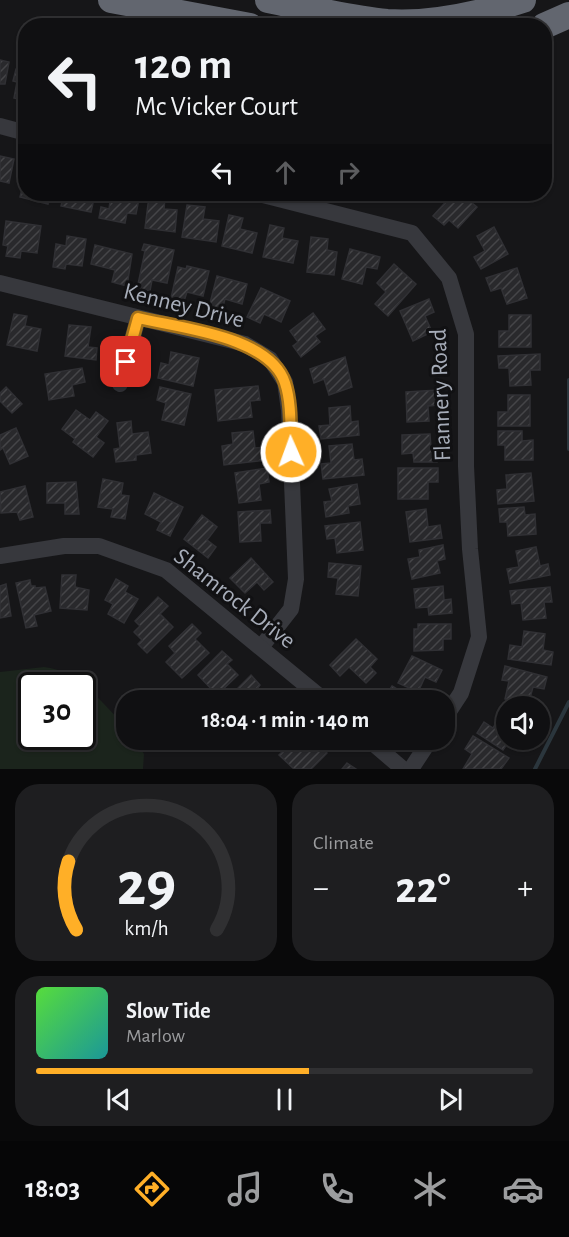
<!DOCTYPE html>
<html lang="en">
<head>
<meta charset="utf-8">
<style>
	body { margin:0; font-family:"Alegreya Sans",sans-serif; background:#1e1e20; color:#f1f3f6; height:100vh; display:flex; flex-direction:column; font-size:22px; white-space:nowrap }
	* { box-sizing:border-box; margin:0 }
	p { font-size:20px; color:#9c9d9f }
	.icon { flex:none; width:33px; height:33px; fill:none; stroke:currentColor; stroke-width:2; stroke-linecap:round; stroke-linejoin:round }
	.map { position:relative; height:769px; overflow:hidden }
	.panel { display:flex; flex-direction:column; gap:15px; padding:15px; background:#09090a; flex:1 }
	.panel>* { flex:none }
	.guide { position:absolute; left:18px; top:18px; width:534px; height:183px; border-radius:24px; box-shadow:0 2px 4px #0004,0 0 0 2px #303032; background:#101012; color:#f1f3f6; overflow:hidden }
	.controls { position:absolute; left:496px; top:696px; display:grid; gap:12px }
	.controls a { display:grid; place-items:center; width:54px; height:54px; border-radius:50%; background:#101012; box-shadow:0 2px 4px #0004,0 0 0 2px #303032; font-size:30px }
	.speed { position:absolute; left:18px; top:672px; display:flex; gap:12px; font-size:30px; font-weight:700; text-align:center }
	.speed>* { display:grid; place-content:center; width:78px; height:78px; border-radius:50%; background:#101012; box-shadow:0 2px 4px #0004,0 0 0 2px #303032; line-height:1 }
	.speed .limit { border:3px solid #111; border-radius:9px; background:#fff; color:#111 }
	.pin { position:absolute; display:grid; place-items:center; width:51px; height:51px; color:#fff; margin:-26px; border-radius:12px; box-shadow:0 3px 9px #0006 }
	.me { position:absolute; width:66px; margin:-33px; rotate:358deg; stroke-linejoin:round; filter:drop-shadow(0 0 4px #0008) }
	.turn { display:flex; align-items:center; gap:21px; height:126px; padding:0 18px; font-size:27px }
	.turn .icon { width:78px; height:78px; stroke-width:2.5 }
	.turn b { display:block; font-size:42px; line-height:51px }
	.lanes { display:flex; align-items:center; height:57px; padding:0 18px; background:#0003; justify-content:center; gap:30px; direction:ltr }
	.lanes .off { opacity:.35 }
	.big { font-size:45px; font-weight:700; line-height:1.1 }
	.panel .card { flex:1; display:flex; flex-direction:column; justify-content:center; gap:9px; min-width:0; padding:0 21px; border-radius:24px; background:#1e1e20 }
	.panel .dial { align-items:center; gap:0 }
	.dial svg { height:156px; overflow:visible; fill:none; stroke:#303032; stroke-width:7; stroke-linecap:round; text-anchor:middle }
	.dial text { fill:#f1f3f6; stroke:none }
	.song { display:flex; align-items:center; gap:18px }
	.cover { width:72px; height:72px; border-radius:9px; background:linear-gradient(135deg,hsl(110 70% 55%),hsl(180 70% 35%)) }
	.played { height:6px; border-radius:3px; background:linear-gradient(90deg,#ffaf27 55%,#303032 55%) }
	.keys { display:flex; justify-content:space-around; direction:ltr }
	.heat { display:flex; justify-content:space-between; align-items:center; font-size:33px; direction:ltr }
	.panel .tiles { flex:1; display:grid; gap:15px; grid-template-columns:1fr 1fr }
	.card:last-child { grid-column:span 2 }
	.trip { position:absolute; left:116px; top:690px; width:339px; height:60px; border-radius:24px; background:#101012; box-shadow:0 2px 4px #0004,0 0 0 2px #303032; font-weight:700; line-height:60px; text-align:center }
	.menu { display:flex; height:96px; justify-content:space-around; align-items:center; background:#060607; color:#9c9d9f }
	.menu .icon { width:42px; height:42px }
	.menu .on { color:#ffaf27 }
	.menu b { font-size:27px; color:#f1f3f6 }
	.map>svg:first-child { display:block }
</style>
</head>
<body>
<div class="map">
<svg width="569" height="769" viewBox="0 0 569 769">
	<defs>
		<pattern id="building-hatch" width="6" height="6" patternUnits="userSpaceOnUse" patternTransform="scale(1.5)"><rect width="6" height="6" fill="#29292c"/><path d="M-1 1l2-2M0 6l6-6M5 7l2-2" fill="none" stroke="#454548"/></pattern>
	</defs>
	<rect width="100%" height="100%" fill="#161618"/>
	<path fill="#1b241c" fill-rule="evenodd" d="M 44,667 C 78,670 102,703 125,726 L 126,740 L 135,740 L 144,754 L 143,769 L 0,769 L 0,672 ZM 32,686 L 82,686 L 82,736 L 32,736 Z"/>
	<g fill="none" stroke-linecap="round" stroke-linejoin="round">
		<g stroke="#2b363d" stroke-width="4">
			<polyline points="569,380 569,449"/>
			<polyline points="535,769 569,702"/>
		</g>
	</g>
	<g fill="url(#building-hatch)" stroke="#303034" stroke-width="1.5">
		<polygon points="0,60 9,62 5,84 0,84"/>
		<polygon points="26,62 26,101 14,98 17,82 13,81 16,69 24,70"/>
		<polygon points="0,156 14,159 9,183 0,181"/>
		<polygon points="26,174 26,194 50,194 48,204 20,197"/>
		<polygon points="64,194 95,194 91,212 61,206"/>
		<polygon points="111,194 140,194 136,214 127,213 125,223 99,218 101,207 109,209"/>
		<polygon points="395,194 425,194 422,200 410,194 407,201"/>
		<polygon points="453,194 461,194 477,207 458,228 449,220 444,225 433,216"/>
		<polygon points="149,196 165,198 164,209 177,210 175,232 145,228"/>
		<polygon points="187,205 205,207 203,219 219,221 216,242 182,237"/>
		<polygon points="229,215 243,218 240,229 257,233 252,253 222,246"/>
		<polygon points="6,221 41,226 37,253 21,251 20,258 6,256 8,246 3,245"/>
		<polygon points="270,225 284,228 282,238 298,241 293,263 263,257"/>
		<polygon points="494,227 508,254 481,269 474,257 485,251 477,236"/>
		<polygon points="67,236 86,239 82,266 66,264 65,269 53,267 56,244 66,246"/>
		<polygon points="311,237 328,239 327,250 337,252 334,275 307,272"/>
		<polygon points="144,244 174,250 167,283 152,280 150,291 137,289 145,251 142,250"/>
		<polygon points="95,245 132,254 127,286 112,282 115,270 91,264"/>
		<polygon points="350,249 380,257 377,269 366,267 362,284 342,279"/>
		<polygon points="394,264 416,284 388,316 375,304 386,292 377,283"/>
		<polygon points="187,266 209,271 203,296 187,292 184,301 171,298 178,267 186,269"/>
		<polygon points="517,268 527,298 507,304 501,288 491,291 486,278"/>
		<polygon points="217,276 247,284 242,304 225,299 222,310 209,307"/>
		<polygon points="261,288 290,301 281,322 264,314 260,323 247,317"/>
		<polygon points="429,299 434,312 425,316 432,332 413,341 400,311"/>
		<polygon points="313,313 325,329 315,336 320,342 301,357 293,346 298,342 290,331"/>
		<polygon points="14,314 27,316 25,326 41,329 37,351 7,345"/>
		<polygon points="509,315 531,315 531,347 499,347 499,331 509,331"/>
		<polygon points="69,325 91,327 88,347 97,348 96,360 65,356"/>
		<polygon points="171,352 199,358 193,386 158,378 161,363 169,365"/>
		<polygon points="540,354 540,370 530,370 531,385 510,386 509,368 499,368 498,356"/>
		<polygon points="345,357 352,387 329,395 324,379 314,383 310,369"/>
		<polygon points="82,368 85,382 72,385 74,396 49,400 45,374"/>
		<polygon points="258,386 260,400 250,401 252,417 218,421 215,390"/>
		<polygon points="6,387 22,404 12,413 0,401 0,393"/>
		<polygon points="160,387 191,394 184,425 162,420 166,403 157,400"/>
		<polygon points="438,390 439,405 428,406 429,421 407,422 406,392"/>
		<polygon points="508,395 530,395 530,426 498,426 498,412 508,412"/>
		<polygon points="350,406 351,422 358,421 359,435 321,439 319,426 330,425 329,408"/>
		<polygon points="76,410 90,420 96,412 108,421 96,437 104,443 93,457 73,442 75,439 62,429"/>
		<polygon points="131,421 132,434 148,432 151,453 136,455 136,460 116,462 114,449 120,448 117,423"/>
		<polygon points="16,428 28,456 10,464 3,448 0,450 0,435"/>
		<polygon points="253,431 255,448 265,447 267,460 224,465 222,446 233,444 232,433"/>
		<polygon points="498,431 522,431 522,441 533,440 533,460 505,460 505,445 498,445"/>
		<polygon points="430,434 431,448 437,448 437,462 414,462 413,453 402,454 402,435"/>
		<polygon points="352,444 354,460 362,459 364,475 323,479 321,464 331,463 329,446"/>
		<polygon points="267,468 269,482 259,484 261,500 239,503 235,473"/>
		<polygon points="398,468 438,468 438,482 428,482 428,499 398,499"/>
		<polygon points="531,473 534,501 498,504 497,490 507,489 506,475"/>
		<polygon points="103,479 123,483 121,495 129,496 125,519 111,517 113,509 98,507"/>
		<polygon points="76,482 79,514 65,514 65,503 47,503 47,483"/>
		<polygon points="357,484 360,504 348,506 349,513 326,517 324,502 332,501 329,489"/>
		<polygon points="25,486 33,517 20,520 17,512 1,513 0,492"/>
		<polygon points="154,493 183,507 170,536 157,530 161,522 145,514"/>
		<polygon points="524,507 525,515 535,514 536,534 508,536 507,522 500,522 499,509"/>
		<polygon points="426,509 428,527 440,525 442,538 410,542 406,512"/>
		<polygon points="270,510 271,523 260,523 261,541 240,542 238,512"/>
		<polygon points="202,515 217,527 207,540 216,547 208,558 184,539"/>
		<polygon points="360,522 363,550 337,553 335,538 327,539 325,526"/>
		<polygon points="443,545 445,559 437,561 440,573 412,579 408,559 420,557 419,550"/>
		<polygon points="536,547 540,566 548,564 550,575 510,583 507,569 519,567 516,551"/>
		<polygon points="251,558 273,582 264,590 257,582 245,593 230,578"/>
		<polygon points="329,563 361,566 358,596 336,594 338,578 328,577"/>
		<polygon points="62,575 76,575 75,587 89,590 87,610 60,608"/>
		<polygon points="116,579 128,586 125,592 138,599 124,623 108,614 113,604 105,600"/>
		<polygon points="30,580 31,586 35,586 35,588 45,587 51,611 34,615 37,626 26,628 16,583"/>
		<polygon points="6,584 11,616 0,618 0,586"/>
		<polygon points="443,586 444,600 451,599 452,613 429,615 428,607 416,608 414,589"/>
		<polygon points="550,587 552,602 544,602 546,618 523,620 521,603 512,604 510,591"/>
		<polygon points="158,597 168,606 160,614 173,627 147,653 138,644 142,640 134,632 140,626 135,621"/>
		<polygon points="192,624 201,633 195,639 209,653 182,678 166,662 175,653 169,646"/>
		<polygon points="418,624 451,624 451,639 443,639 443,650 414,651 414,629 418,629"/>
		<polygon points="524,631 545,634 543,650 553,652 551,665 508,659 510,645 522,647"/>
		<polygon points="356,639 377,659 370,667 376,673 366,683 349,667 340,676 330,665"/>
		<polygon points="222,651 232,660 227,664 238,675 217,695 198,675"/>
		<polygon points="412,656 442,670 436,682 425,677 418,692 398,683"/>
		<polygon points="505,666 547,677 544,689 533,687 528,705 505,699 509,681 502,680"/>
		<polygon points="251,675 260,685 256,690 266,700 240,700 234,692"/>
		<polygon points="392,686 415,700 383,700"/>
		<polygon points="502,714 507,717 507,740 510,740 503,750 477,733 484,722 493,728"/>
		<polygon points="473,736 509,758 501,769 463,769 472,754 465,749"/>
		<polygon points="294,740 318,740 316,742 327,753 311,769 294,769 279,755"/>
		<polygon points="347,763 356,769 342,769"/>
	</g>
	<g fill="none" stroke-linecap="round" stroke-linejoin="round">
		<g stroke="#37383d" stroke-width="16">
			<polyline points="0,126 26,133"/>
			<polyline points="259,194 412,233 449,278 466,334 466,466 470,549 479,637 461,693 444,719"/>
			<polyline points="0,283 245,344 270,359 285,382 289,410 296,579 291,609 262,646"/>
			<polyline points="120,384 138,318"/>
			<polyline points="0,556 64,546 99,546 166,570 324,700"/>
			<polyline points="369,740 403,769"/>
			<polyline points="411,769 430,740"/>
		</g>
		<g stroke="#62666f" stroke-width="26">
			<polyline points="111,0 250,26"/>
			<path d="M 268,0 C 307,8 347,18 387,22 C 432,25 480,14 523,0"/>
			<polyline points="544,26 569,15"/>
		</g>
	</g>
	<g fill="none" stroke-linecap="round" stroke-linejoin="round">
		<defs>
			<path id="route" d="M 126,362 L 138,318 C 179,328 270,336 285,383 C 292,404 290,430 291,452"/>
		</defs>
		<use href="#route" stroke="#a67219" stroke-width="15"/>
		<use href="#route" stroke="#ffaf27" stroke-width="10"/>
	</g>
	<g text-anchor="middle" stroke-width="6" stroke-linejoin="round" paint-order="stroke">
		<g font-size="24" fill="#a7adb9" stroke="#111113">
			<text transform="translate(184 305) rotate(14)" y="8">Kenney Drive</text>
			<text transform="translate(440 395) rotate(-92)" y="8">Flannery Road</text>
			<text transform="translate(235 598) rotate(38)" y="8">Shamrock Drive</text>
		</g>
	</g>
</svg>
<div class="controls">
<a><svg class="icon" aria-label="sound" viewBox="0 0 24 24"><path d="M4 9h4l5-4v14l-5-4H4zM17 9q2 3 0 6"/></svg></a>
</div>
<div class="speed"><div class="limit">30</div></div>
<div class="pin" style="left:126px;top:362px;background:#d93025"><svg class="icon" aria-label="arrive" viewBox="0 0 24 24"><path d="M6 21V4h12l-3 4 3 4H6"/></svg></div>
<svg class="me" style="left:291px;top:452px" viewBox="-20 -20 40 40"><circle r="17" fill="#ffaf27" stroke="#fff" stroke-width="3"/><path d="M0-11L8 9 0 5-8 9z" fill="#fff"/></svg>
<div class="trip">18:04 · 1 min · 140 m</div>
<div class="guide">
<div class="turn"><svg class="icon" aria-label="left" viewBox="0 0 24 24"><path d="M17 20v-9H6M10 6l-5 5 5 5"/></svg><div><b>120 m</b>Mc Vicker Court</div></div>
<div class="lanes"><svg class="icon" aria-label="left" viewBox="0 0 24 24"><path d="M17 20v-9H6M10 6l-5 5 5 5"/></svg><svg class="icon off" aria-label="ahead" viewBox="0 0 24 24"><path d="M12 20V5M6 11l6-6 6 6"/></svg><svg class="icon off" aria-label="right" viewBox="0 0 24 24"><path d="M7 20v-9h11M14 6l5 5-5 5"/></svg></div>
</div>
</div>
<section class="panel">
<div class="tiles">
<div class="card dial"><svg viewBox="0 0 100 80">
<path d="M14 69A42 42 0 1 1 86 69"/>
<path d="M14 69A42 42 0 0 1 10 34" stroke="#ffaf27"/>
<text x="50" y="56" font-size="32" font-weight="700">29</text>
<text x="50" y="72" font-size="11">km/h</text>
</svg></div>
<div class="card"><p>Climate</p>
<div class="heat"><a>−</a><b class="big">22°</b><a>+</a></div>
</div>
<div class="card">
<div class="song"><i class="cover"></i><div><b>Slow Tide</b><p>Marlow</p></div></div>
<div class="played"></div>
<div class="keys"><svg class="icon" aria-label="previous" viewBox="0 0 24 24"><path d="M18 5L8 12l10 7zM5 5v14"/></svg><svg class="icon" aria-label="pause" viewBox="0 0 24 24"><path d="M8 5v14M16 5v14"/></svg><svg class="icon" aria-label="next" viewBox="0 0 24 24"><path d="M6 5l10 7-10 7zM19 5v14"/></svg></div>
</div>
</div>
</section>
<nav class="menu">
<b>18:03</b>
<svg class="icon on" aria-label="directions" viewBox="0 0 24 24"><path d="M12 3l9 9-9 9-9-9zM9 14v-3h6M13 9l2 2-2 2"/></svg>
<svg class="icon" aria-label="music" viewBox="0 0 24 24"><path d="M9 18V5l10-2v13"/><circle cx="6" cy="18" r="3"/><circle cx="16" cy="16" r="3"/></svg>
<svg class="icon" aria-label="phone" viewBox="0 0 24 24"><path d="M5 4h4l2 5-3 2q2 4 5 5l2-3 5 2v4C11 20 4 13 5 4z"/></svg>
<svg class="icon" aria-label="climate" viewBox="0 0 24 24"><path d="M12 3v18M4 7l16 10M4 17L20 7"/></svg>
<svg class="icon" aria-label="car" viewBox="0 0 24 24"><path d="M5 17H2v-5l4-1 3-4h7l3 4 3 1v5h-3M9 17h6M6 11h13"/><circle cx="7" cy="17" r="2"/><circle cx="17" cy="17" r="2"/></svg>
</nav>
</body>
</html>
